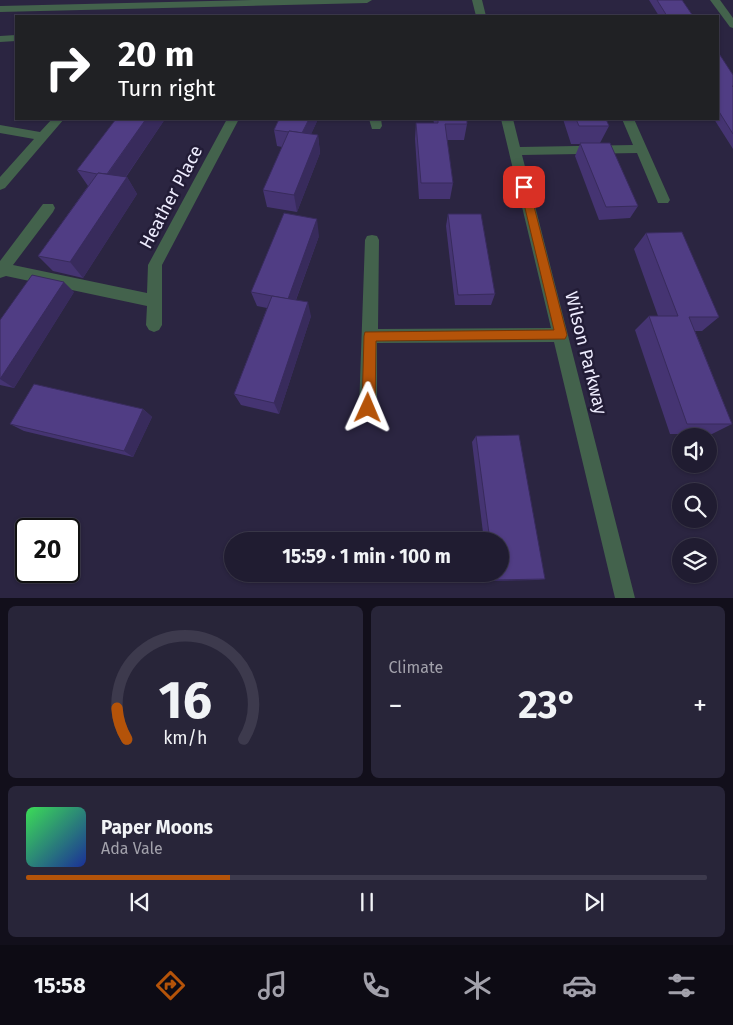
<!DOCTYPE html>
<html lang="en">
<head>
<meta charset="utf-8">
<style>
	body { margin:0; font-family:"Fira Sans",sans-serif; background:#282539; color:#f1f3f6; height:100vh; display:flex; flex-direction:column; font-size:19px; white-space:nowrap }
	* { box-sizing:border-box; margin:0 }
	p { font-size:16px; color:#a2a1ab }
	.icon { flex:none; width:28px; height:28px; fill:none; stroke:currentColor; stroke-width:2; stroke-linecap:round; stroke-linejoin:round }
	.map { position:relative; height:598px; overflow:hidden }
	.details { display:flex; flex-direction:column; gap:8px; padding:8px; background:#120f1b; flex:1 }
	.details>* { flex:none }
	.hud { position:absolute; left:15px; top:15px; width:704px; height:105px; border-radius:0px; box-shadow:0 1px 4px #0004,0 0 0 1px #3d3a4d; background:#202124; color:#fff; overflow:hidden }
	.tools { position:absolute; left:672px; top:428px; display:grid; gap:10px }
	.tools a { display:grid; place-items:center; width:45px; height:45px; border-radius:50%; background:#201c31; box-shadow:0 1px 4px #0004,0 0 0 1px #3d3a4d; font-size:25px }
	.speed { position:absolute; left:15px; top:518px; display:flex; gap:10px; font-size:25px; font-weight:700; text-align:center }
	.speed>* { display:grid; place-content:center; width:65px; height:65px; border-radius:50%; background:#201c31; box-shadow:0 1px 4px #0004,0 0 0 1px #3d3a4d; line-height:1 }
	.speed .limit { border:2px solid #111; border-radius:8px; background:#fff; color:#111 }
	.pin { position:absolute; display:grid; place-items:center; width:42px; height:42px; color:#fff; margin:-21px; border-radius:10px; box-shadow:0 2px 8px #0006 }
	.me { position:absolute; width:55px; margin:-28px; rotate:1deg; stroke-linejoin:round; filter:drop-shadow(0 0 4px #0008) }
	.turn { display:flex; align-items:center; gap:18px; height:105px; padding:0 20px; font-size:22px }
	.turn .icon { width:65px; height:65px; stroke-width:2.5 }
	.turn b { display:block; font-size:35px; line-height:42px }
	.big { font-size:38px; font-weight:700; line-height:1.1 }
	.details .tile { flex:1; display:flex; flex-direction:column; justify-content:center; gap:8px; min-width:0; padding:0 18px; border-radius:8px; background:#282539 }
	.details .dial { align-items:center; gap:0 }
	.dial svg { height:130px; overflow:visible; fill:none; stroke:#3d3a4d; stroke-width:7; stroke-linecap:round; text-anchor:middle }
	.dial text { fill:#f1f3f6; stroke:none }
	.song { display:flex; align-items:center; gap:15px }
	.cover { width:60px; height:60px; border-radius:8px; background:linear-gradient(135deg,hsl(130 70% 55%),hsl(230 70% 35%)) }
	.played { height:5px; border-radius:2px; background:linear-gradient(90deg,#b45309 30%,#3d3a4d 30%) }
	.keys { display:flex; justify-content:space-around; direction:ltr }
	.heat { display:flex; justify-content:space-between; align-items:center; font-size:28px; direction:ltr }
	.details .tiles { flex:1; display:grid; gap:8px; grid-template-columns:1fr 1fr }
	.tile:last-child { grid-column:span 2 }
	.trip { position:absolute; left:224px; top:532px; width:285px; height:50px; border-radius:25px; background:#201c31; box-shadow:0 1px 4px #0004,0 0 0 1px #3d3a4d; font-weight:700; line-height:50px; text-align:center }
	.dock { display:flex; height:80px; justify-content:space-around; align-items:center; background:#0d0b14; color:#a2a1ab }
	.dock .icon { width:35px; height:35px }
	.dock .active { color:#b45309 }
	.dock b { font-size:22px; color:#f1f3f6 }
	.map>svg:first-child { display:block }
</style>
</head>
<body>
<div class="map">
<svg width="733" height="598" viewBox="0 0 733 598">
	<rect width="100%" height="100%" fill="#2b2541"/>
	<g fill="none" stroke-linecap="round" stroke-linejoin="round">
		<g fill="#43624c" fill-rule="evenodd">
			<polygon points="252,0 372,0 367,3 0,12 0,6"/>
			<polygon points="472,0 482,0 486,16 476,16"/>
			<polygon points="710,0 720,0 733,18 733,28 730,27"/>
			<polygon points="16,35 16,41 0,42 0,36"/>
			<polygon points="52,119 64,119 5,188 0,190 0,177 34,139 0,133 0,125 40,132"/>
			<polygon points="227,119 239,119 162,265 162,325 159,330 154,332 149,330 146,325 147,306 6,276 0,278 0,261 43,204 53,204 55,208 53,212 13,265 147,293 148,265"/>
			<polygon points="369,119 381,119 382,126 380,129 372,129"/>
			<polygon points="501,119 513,119 520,147 633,145 622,119 634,119 670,200 668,203 658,203 637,153 522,155 635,598 615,598 554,342 377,343 377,409 374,415 368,417 362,415 359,409 365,240 367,236 372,235 377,236 379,240 378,329 551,328"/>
		</g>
	</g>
	<g fill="#453472">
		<polygon points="649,0 682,0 693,16 659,16"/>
		<polygon points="718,52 733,75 733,149 714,119 718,119"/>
		<polygon points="116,119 165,119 126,177 127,177 137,194 83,278 53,271 38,256 88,186 77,170"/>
		<polygon points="279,119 318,119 311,134 318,135 320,153 297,212 267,207 263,190 282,147 277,146 274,130"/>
		<polygon points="433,119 467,119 467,124 464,140 447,140 453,183 450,199 419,199 415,139 416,123 434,123"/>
		<polygon points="563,119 606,119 609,126 600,143 638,206 630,218 599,220 575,156 580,144 571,144"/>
		<polygon points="448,214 495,294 491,305 455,305 446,226"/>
		<polygon points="646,233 719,317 702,331 695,331 732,424 712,434 670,434 635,330 649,316 658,316 634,249"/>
		<polygon points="319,236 296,300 311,316 279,414 241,405 234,394 267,308 257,306 251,292"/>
		<polygon points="74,292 14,388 0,385 0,320"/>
		<polygon points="143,409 152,417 133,457 24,431 10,424"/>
		<polygon points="476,436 545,579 537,580 489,581 488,574 500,574 500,541 484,541 472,442"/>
	</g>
	<g fill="#382b5c">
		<polygon points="146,119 165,119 116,191 107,175"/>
		<polygon points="309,119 318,119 304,150 302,134"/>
		<polygon points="318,135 320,153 297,212 294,195"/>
		<polygon points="127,177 137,194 83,278 70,262"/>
		<polygon points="317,219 319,236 291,313 288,299"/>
		<polygon points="64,282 74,292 14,388 0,379"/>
		<polygon points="308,302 311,316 279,414 274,403"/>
		<polygon points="143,409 152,417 133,457 124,451"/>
	</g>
	<g fill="#503d84" stroke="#382b5c">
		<polygon points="657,0 682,0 693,16 667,16"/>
		<polygon points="718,52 733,75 733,86 732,86 733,87 733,134 718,110"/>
		<polygon points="116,119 146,119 107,174 98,173 97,174 77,170"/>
		<polygon points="279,119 309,119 302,133 289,131 289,132 274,130"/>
		<polygon points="438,119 467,119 467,124 445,124 453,183 421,183 416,123 438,123"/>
		<polygon points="576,119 606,119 609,126 579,126"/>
		<polygon points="289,131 318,135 294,195 263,190"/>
		<polygon points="580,143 610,143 638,206 606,207"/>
		<polygon points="98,173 127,177 70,262 38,256"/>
		<polygon points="284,213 317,219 288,299 251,292"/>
		<polygon points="448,214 481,214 495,294 458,295"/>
		<polygon points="682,232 719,317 689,317 732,424 687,424 649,316 678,316 646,233"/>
		<polygon points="32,275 64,282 0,379 0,320"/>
		<polygon points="272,296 308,302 274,403 234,394"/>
		<polygon points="34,384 143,409 124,451 10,424"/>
		<polygon points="519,435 545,579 495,580 494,574 500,574 500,541 490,541 476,436"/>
	</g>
	<polygon fill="#b45309" stroke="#753606" points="524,184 529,187 567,335 565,339 376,341 375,408 373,413 368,415 364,413 362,408 364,336 365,332 554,330 520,187"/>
	<g text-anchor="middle" stroke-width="5" stroke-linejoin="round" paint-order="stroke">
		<g font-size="18" fill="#eeecfe" stroke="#221c36">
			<text transform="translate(171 197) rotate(-62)" y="6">Heather Place</text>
			<text transform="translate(586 353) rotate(76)" y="6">Wilson Parkway</text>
		</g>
	</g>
</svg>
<div class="tools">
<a><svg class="icon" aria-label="sound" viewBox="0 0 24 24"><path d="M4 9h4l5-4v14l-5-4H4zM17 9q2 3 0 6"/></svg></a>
<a><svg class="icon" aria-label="search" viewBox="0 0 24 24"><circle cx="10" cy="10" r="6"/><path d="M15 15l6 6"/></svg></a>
<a><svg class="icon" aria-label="layers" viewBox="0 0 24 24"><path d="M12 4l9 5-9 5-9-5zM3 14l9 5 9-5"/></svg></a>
</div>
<div class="speed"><div class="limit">20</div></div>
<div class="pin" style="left:524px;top:187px;background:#d93025"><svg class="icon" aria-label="arrive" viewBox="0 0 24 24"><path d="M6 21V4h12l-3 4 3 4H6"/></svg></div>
<svg class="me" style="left:368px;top:408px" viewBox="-20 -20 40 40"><path d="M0-17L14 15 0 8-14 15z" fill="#b45309" stroke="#fff" stroke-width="4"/></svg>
<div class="trip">15:59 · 1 min · 100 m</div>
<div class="hud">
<div class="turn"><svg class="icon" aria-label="right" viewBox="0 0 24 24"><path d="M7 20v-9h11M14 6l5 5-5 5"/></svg><div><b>20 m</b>Turn right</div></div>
</div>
</div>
<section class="details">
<div class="tiles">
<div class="tile dial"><svg viewBox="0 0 100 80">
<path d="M14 69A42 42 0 1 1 86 69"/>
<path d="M14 69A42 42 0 0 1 8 50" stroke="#b45309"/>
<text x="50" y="56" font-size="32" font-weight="700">16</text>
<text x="50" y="72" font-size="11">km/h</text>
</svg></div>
<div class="tile"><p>Climate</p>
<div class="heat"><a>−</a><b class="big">23°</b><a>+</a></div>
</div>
<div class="tile">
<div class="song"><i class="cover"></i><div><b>Paper Moons</b><p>Ada Vale</p></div></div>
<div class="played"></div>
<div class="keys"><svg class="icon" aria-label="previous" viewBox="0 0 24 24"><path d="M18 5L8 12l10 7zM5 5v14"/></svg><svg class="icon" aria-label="pause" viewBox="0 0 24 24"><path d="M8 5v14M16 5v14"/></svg><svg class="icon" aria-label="next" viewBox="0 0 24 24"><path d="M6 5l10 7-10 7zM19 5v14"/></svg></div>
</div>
</div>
</section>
<nav class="dock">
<b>15:58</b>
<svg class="icon active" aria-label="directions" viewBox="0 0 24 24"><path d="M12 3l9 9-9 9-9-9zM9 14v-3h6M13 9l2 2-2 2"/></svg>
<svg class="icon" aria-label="music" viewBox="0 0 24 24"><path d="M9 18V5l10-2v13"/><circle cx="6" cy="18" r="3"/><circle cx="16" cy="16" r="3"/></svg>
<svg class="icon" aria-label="phone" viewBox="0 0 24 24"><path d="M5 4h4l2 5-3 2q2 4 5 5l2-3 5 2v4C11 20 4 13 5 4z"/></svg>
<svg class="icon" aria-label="climate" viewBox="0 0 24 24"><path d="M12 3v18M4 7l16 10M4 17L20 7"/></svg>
<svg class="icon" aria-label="car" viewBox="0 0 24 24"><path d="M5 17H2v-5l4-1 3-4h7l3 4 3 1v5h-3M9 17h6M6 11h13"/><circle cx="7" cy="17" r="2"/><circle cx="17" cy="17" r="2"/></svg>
<svg class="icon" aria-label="filters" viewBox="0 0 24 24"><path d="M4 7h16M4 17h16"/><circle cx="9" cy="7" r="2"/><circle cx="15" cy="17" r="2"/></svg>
</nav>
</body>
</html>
